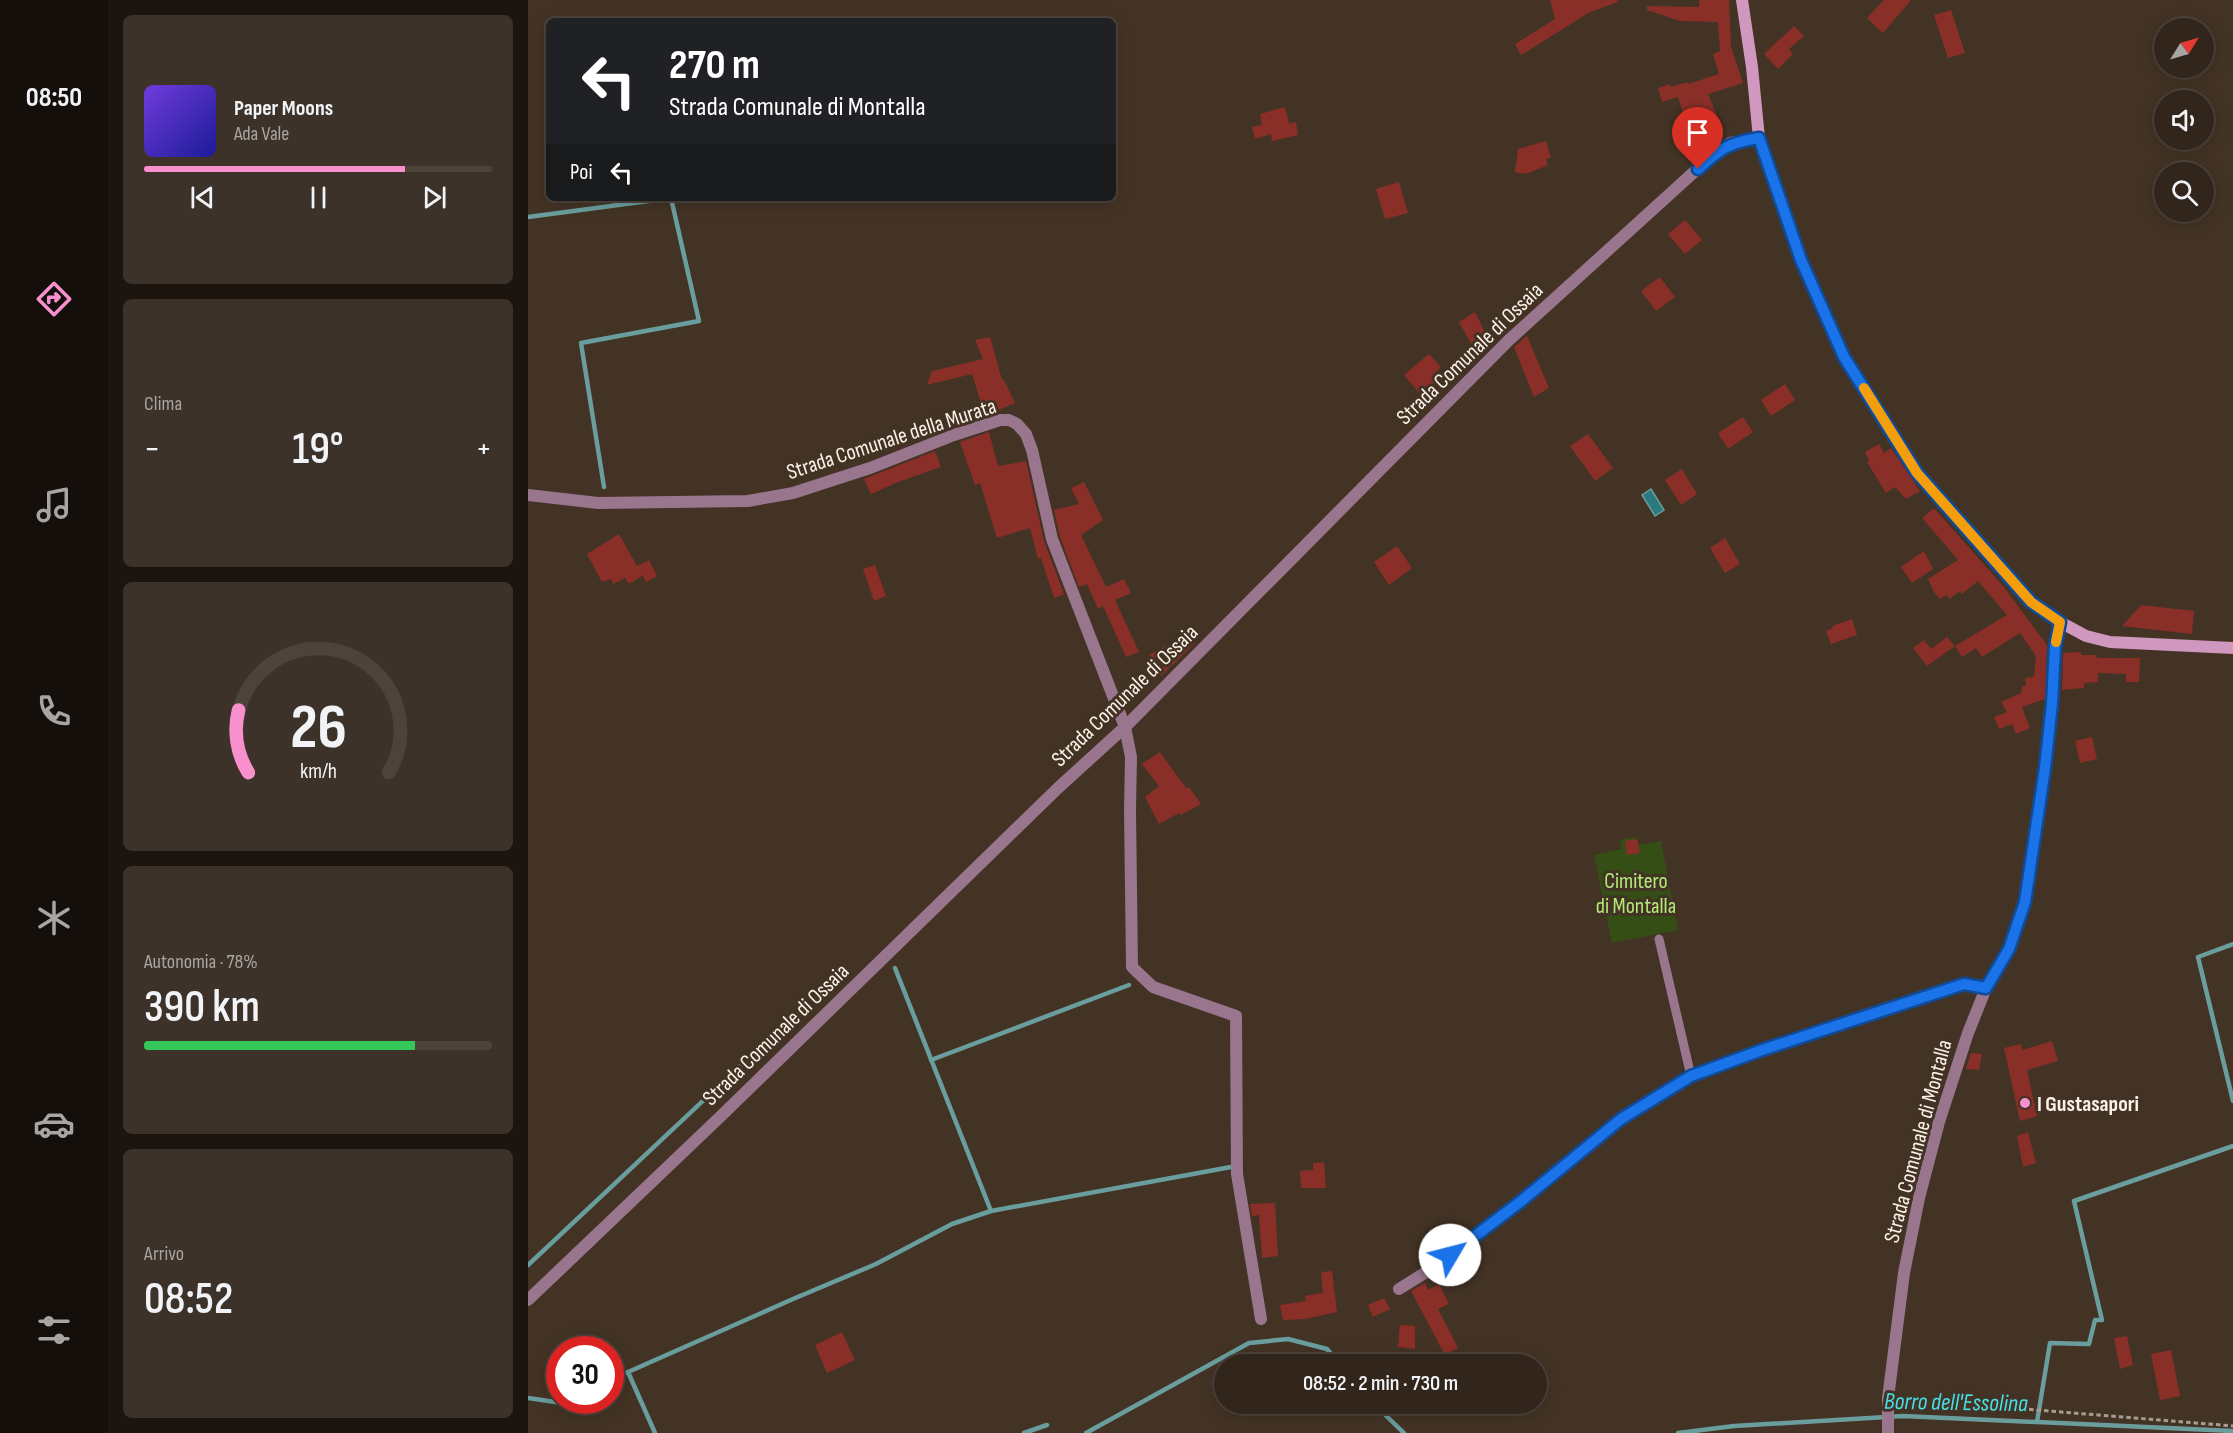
<!DOCTYPE html>
<html lang="it">
<head>
<meta charset="utf-8">
<style>
	body { margin:0; font-family:"Sofia Sans Condensed",sans-serif; background:#3d3229; color:#f1f3f6; height:100vh; display:flex; flex-direction:column; font-size:22px; white-space:nowrap }
	* { box-sizing:border-box; margin:0 }
	p { font-size:20px; color:#a8a5a3 }
	.icon { flex:none; width:33px; height:33px; fill:none; stroke:currentColor; stroke-width:2; stroke-linecap:round; stroke-linejoin:round }
	.map { position:relative; flex:1; overflow:hidden }
	.drawer { display:flex; flex-direction:column; gap:15px; padding:15px; background:#1c150f; width:420px }
	.drawer>* { flex:none }
	.banner { position:absolute; left:18px; top:18px; width:570px; height:183px; border-radius:9px; box-shadow:0 3px 15px #0003,0 0 0 2px #4d433b; background:#202124; color:#fff; overflow:hidden }
	.needle { width:39px; rotate:53deg }
	.buttons { position:absolute; left:1626px; top:18px; display:grid; gap:12px }
	.buttons a { display:grid; place-items:center; width:60px; height:60px; border-radius:50%; background:#32261c; box-shadow:0 3px 15px #0003,0 0 0 2px #4d433b; font-size:30px }
	.speed { position:absolute; left:18px; top:1336px; display:flex; gap:12px; font-size:30px; font-weight:700; text-align:center }
	.speed>* { display:grid; place-content:center; width:78px; height:78px; border-radius:50%; background:#32261c; box-shadow:0 3px 15px #0003,0 0 0 2px #4d433b; line-height:1 }
	.speed .limit { border:9px solid #d22; background:#fff; color:#111 }
	.pin { position:absolute; display:grid; place-items:center; width:51px; height:51px; color:#fff; margin:-62px -26px; border-radius:50% 50% 50% 0; rotate:-45deg; box-shadow:0 0 6px #0007 }
	.pin .icon { rotate:45deg }
	.me { position:absolute; width:66px; margin:-33px; rotate:53deg; stroke-linejoin:round; filter:drop-shadow(0 0 4px #0008) }
	.turn { display:flex; align-items:center; gap:21px; height:126px; padding:0 24px; font-size:27px }
	.turn .icon { width:78px; height:78px; stroke-width:2.5 }
	.turn b { display:block; font-size:42px; line-height:51px }
	.then { display:flex; align-items:center; height:57px; padding:0 24px; background:#0003; gap:12px; font-size:22px }
	.big { font-size:45px; font-weight:600; line-height:1.1 }
	.drawer .tile { flex:1; display:flex; flex-direction:column; justify-content:center; gap:9px; min-width:0; padding:0 21px; border-radius:9px; background:#3d3229 }
	.drawer .dial { align-items:center; gap:0 }
	.dial svg { height:156px; overflow:visible; fill:none; stroke:#4d433b; stroke-width:7; stroke-linecap:round; text-anchor:middle }
	.dial text { fill:#f1f3f6; stroke:none }
	.song { display:flex; align-items:center; gap:18px }
	.cover { width:72px; height:72px; border-radius:9px; background:linear-gradient(135deg,hsl(260 70% 55%),hsl(240 70% 35%)) }
	.played { height:6px; border-radius:3px; background:linear-gradient(90deg,#f790cd 75%,#4d433b 75%) }
	.keys { display:flex; justify-content:space-around; direction:ltr }
	.heat { display:flex; justify-content:space-between; align-items:center; font-size:33px; direction:ltr }
	.charge { height:9px; border-radius:4px; background:linear-gradient(90deg,#34c759 78%,#4d433b 0) }
	.trip { position:absolute; left:686px; top:1354px; width:333px; height:60px; border-radius:30px; background:#32261c; box-shadow:0 3px 15px #0003,0 0 0 2px #4d433b; font-weight:600; line-height:60px; text-align:center }
	main { display:flex; flex:1; min-height:0 }
	.tabs { display:flex; flex-direction:column; width:108px; justify-content:space-around; align-items:center; background:#140f0b; color:#a8a5a3 }
	.tabs .icon { width:42px; height:42px }
	.tabs .current { color:#f790cd }
	.tabs b { font-size:27px; color:#f1f3f6 }
	.map>svg:first-child { display:block }
</style>
</head>
<body>
<main>
<nav class="tabs">
<b>08:50</b>
<svg class="icon current" aria-label="directions" viewBox="0 0 24 24"><path d="M12 3l9 9-9 9-9-9zM9 14v-3h6M13 9l2 2-2 2"/></svg>
<svg class="icon" aria-label="music" viewBox="0 0 24 24"><path d="M9 18V5l10-2v13"/><circle cx="6" cy="18" r="3"/><circle cx="16" cy="16" r="3"/></svg>
<svg class="icon" aria-label="phone" viewBox="0 0 24 24"><path d="M5 4h4l2 5-3 2q2 4 5 5l2-3 5 2v4C11 20 4 13 5 4z"/></svg>
<svg class="icon" aria-label="climate" viewBox="0 0 24 24"><path d="M12 3v18M4 7l16 10M4 17L20 7"/></svg>
<svg class="icon" aria-label="car" viewBox="0 0 24 24"><path d="M5 17H2v-5l4-1 3-4h7l3 4 3 1v5h-3M9 17h6M6 11h13"/><circle cx="7" cy="17" r="2"/><circle cx="17" cy="17" r="2"/></svg>
<svg class="icon" aria-label="filters" viewBox="0 0 24 24"><path d="M4 7h16M4 17h16"/><circle cx="9" cy="7" r="2"/><circle cx="15" cy="17" r="2"/></svg>
</nav>
<section class="drawer">
<div class="tile">
<div class="song"><i class="cover"></i><div><b>Paper Moons</b><p>Ada Vale</p></div></div>
<div class="played"></div>
<div class="keys"><svg class="icon" aria-label="previous" viewBox="0 0 24 24"><path d="M18 5L8 12l10 7zM5 5v14"/></svg><svg class="icon" aria-label="pause" viewBox="0 0 24 24"><path d="M8 5v14M16 5v14"/></svg><svg class="icon" aria-label="next" viewBox="0 0 24 24"><path d="M6 5l10 7-10 7zM19 5v14"/></svg></div>
</div>
<div class="tile"><p>Clima</p>
<div class="heat"><a>−</a><b class="big">19°</b><a>+</a></div>
</div>
<div class="tile dial"><svg viewBox="0 0 100 80">
<path d="M14 69A42 42 0 1 1 86 69"/>
<path d="M14 69A42 42 0 0 1 9 37" stroke="#f790cd"/>
<text x="50" y="56" font-size="32" font-weight="700">26</text>
<text x="50" y="72" font-size="11">km/h</text>
</svg></div>
<div class="tile"><p>Autonomia · 78%</p><b class="big">390 km</b><div class="charge"></div></div>
<div class="tile"><p>Arrivo</p><b class="big">08:52</b></div>
</section>
<div class="map">
<svg width="1705" height="1433" viewBox="0 0 1705 1433">
	<rect width="100%" height="100%" fill="#433325"/>
	<polygon fill="#344e15" points="1107,837 1109,845 1133,841 1150,930 1084,943 1066,855 1094,849 1092,840"/>
	<polygon fill="#2c7a7e" stroke="#6a9e9e" stroke-width="1.5" points="1123,489 1136,510 1127,516 1114,495"/>
	<g fill="none" stroke-linecap="round" stroke-linejoin="round">
		<g stroke="#6a9e9e" stroke-width="4.5">
			<polyline points="0,217 143,198"/>
			<polyline points="76,487 53,343 171,321 143,198"/>
			<polyline points="1705,944 1670,957 1705,1101"/>
			<polyline points="367,968 463,1211"/>
			<polyline points="403,1060 601,985"/>
			<polyline points="0,1265 260,1021"/>
			<polyline points="100,1372 127,1433"/>
			<polyline points="82,1380 265,1299 348,1264 424,1224 463,1211 703,1167"/>
			<polyline points="0,1398 34,1403 38,1401"/>
			<polyline points="846,1404 876,1433"/>
			<polyline points="1509,1422 1522,1343 1561,1344 1567,1320 1574,1320 1546,1201 1705,1146"/>
			<polyline points="496,1433 519,1425"/>
			<polyline points="558,1433 721,1343 760,1339 799,1349 812,1365"/>
			<polyline points="1150,1433 1206,1426 1375,1416 1705,1431"/>
		</g>
	</g>
	<g fill="#8a2f28">
		<polygon points="1022,0 1089,0 1090,2 1062,12 993,55 987,44 1027,19"/>
		<polygon points="1171,0 1201,0 1203,47 1215,83 1180,94 1192,123 1176,137 1164,141 1150,97 1134,102 1130,88 1142,84 1143,87 1159,82 1160,84 1191,74 1185,54 1192,51 1190,22 1152,21 1119,10 1119,6 1171,7"/>
		<polygon points="1356,0 1383,0 1355,33 1339,18"/>
		<polygon points="1423,10 1437,53 1420,58 1406,15"/>
		<polygon points="1266,26 1276,36 1261,49 1265,54 1250,69 1236,54"/>
		<polygon points="757,107 761,124 768,122 770,135 744,141 743,134 727,139 724,127 734,125 732,114"/>
		<polygon points="1018,141 1023,158 1018,159 1020,165 998,174 987,172 990,149"/>
		<polygon points="871,182 880,213 857,219 848,189"/>
		<polygon points="1157,220 1174,240 1157,254 1140,234"/>
		<polygon points="1132,277 1147,297 1128,311 1113,291"/>
		<polygon points="947,312 963,345 951,358 931,322"/>
		<polygon points="999,336 1021,388 1006,397 986,347"/>
		<polygon points="462,337 474,380 476,380 487,403 457,416 444,374 399,385 404,371 455,359 447,340"/>
		<polygon points="901,354 913,367 908,372 919,384 898,401 876,375"/>
		<polygon points="1257,384 1267,400 1243,416 1233,400"/>
		<polygon points="1215,417 1225,432 1200,449 1190,433"/>
		<polygon points="461,432 470,466 498,461 516,541 536,594 526,598 513,558 510,559 502,528 469,538 452,483 447,485 432,442"/>
		<polygon points="1060,434 1085,468 1067,481 1042,446"/>
		<polygon points="1351,444 1356,453 1363,448 1392,491 1378,499 1367,487 1358,493 1339,462 1341,461 1337,452"/>
		<polygon points="407,451 413,467 370,482 343,494 336,479"/>
		<polygon points="1154,469 1169,494 1153,505 1137,480"/>
		<polygon points="556,482 575,520 553,535 578,587 596,579 603,593 587,600 611,652 598,657 575,606 570,609 559,584 551,587 532,537 526,510 551,504 543,488"/>
		<polygon points="1406,508 1475,586 1519,645 1517,699 1494,707 1502,728 1488,734 1484,724 1471,729 1466,717 1479,712 1473,702 1493,693 1494,686 1498,686 1497,678 1506,677 1508,656 1492,633 1454,657 1448,648 1434,657 1427,646 1479,615 1450,581 1434,594 1432,591 1421,599 1419,595 1412,599 1406,592 1400,579 1430,560 1394,518"/>
		<polygon points="91,534 109,566 121,560 129,576 118,582 113,573 114,576 101,584 97,578 85,584 83,579 74,582 59,554"/>
		<polygon points="1197,538 1212,564 1197,573 1182,548"/>
		<polygon points="869,546 884,568 861,585 846,562"/>
		<polygon points="1396,551 1405,569 1384,583 1373,567"/>
		<polygon points="347,565 358,596 346,601 335,569"/>
		<polygon points="1613,605 1666,611 1664,634 1594,626"/>
		<polygon points="1324,619 1329,635 1303,644 1298,631 1305,628 1304,626"/>
		<polygon points="659,635 667,643 633,676 621,655"/>
		<polygon points="1419,637 1427,646 1399,666 1385,648 1396,640 1403,649"/>
		<polygon points="1553,652 1553,655 1568,655 1569,658 1612,658 1611,682 1598,682 1598,674 1570,673 1570,682 1556,683 1556,688 1534,690 1535,653"/>
		<polygon points="1564,737 1569,759 1552,763 1547,741"/>
		<polygon points="632,752 658,788 661,787 673,804 653,815 651,813 631,824 617,797 631,786 614,764"/>
		<polygon points="1109,839 1112,853 1099,855 1097,841"/>
		<polygon points="1524,1041 1530,1061 1499,1070 1509,1116 1492,1121 1476,1048 1493,1044 1494,1050"/>
		<polygon points="1443,1053 1454,1054 1451,1070 1438,1069"/>
		<polygon points="1500,1132 1508,1163 1495,1167 1489,1136"/>
		<polygon points="796,1162 798,1188 773,1188 772,1171 785,1170 785,1163"/>
		<polygon points="747,1203 750,1256 734,1258 731,1215 724,1216 722,1204"/>
		<polygon points="804,1271 809,1312 777,1319 755,1320 752,1305 778,1301 777,1296 795,1293 793,1272"/>
		<polygon points="897,1283 900,1290 911,1284 921,1304 910,1309 930,1348 917,1355 883,1291"/>
		<polygon points="856,1298 862,1309 845,1317 840,1305"/>
		<polygon points="872,1325 887,1326 887,1349 870,1347"/>
		<polygon points="314,1332 327,1360 299,1373 287,1345"/>
		<polygon points="1599,1336 1605,1365 1592,1369 1586,1338"/>
		<polygon points="1643,1350 1652,1396 1632,1400 1623,1354"/>
	</g>
	<g fill="none" stroke-linecap="round" stroke-linejoin="round">
		<polyline stroke="#a89b90" stroke-width="3" stroke-dasharray="4.5 3" stroke-linecap="butt" points="1374,1399 1705,1426"/>
		<polyline stroke="#99758e" stroke-width="9" points="1131,939 1163,1076"/>
		<g stroke="#99758e" stroke-width="12">
			<polyline points="0,495 70,503 220,501 265,493 342,468 426,435 472,420 481,420 489,424 498,434 504,450 524,539 597,727 603,757 602,810 604,967 625,987 708,1016 709,1174 733,1319"/>
			<polyline points="871,1289 905,1268 992,1202 1093,1119 1163,1076 1235,1050 1436,984 1458,988"/>
			<polyline points="1360,1433 1360,1398 1376,1273 1391,1198 1411,1122 1440,1033 1458,988 1481,949 1497,902 1517,768 1525,704 1527,647 1532,622"/>
		</g>
		<polyline stroke="#99758e" stroke-width="12" points="0,1300 193,1116 530,788 597,727 981,340 1187,153 1202,143 1231,138"/>
		<polyline stroke="#d198bf" stroke-width="12" points="1214,0 1224,67 1231,138 1273,260 1316,357 1389,473 1503,602 1532,622 1558,636 1582,642 1705,648"/>
	</g>
	<g fill="none" stroke-linecap="round" stroke-linejoin="round">
		<defs>
			<path id="route" d="M 922,1255 L 992,1202 L 1093,1119 L 1163,1076 L 1234,1050 L 1436,984 L 1458,988 L 1481,949 L 1497,902 L 1517,768 L 1524,704 L 1527,647 L 1532,622 L 1503,602 L 1389,473 L 1316,357 L 1273,260 L 1231,138 C 1200,143 1193,148 1170,169"/>
		</defs>
		<use href="#route" stroke="#114b97" stroke-width="15"/>
		<use href="#route" stroke="#1a73e8" stroke-width="10"/>
		<polyline stroke="#f59e0b" stroke-width="10" points="1336,388 1389,473 1503,602 1532,622 1528,642"/>
	</g>
	<circle fill="#f790cd" stroke="#433325" stroke-width="2" cx="1497" cy="1103" r="6"/>
	<g text-anchor="middle" stroke-width="6" stroke-linejoin="round" paint-order="stroke">
		<g font-size="22" fill="#fcf1e8" stroke="#433325">
			<text transform="translate(941 353) rotate(-44)" y="8">Strada Comunale di Ossaia</text>
			<text transform="translate(363 438) rotate(-18)" y="8">Strada Comunale della Murata</text>
			<text transform="translate(596 695) rotate(-44)" y="8">Strada Comunale di Ossaia</text>
			<text transform="translate(247 1034) rotate(-44)" y="8">Strada Comunale di Ossaia</text>
			<text transform="translate(1389 1141) rotate(-75)" y="8">Strada Comunale di Montalla</text>
		</g>
		<g font-size="22" fill="#b3eb79" stroke="#433325">
			<text x="1108" y="888">Cimitero<tspan x="1108" dy="25">di Montalla</tspan></text>
		</g>
		<g font-size="22" font-weight="bold" fill="#fcf1e8" stroke="#433325" text-anchor="start">
			<text x="1509" y="1111">I Gustasapori</text>
		</g>
		<g font-size="24" font-style="italic" fill="#47dfe7" stroke="#433325">
			<text transform="translate(1428 1402) rotate(1)" y="8">Borro dell'Essolina</text>
		</g>
	</g>
</svg>
<div class="buttons">
<a><svg class="needle" viewBox="-14 -14 28 28"><path d="M0-13l5 13h-10z" fill="#e53935"/><path d="M0 13l5-13h-10z" fill="#a8a5a3"/></svg></a>
<a><svg class="icon" aria-label="sound" viewBox="0 0 24 24"><path d="M4 9h4l5-4v14l-5-4H4zM17 9q2 3 0 6"/></svg></a>
<a><svg class="icon" aria-label="search" viewBox="0 0 24 24"><circle cx="10" cy="10" r="6"/><path d="M15 15l6 6"/></svg></a>
</div>
<div class="speed"><div class="limit">30</div></div>
<div class="pin" style="left:1170px;top:169px;background:#d93025"><svg class="icon" aria-label="arrive" viewBox="0 0 24 24"><path d="M6 21V4h12l-3 4 3 4H6"/></svg></div>
<svg class="me" style="left:922px;top:1255px" viewBox="-20 -20 40 40"><circle r="19" fill="#fff"/><path d="M0-13L10 11 0 6-10 11z" fill="#1a73e8"/></svg>
<div class="trip">08:52 · 2 min · 730 m</div>
<div class="banner">
<div class="turn"><svg class="icon" aria-label="left" viewBox="0 0 24 24"><path d="M17 20v-9H6M10 6l-5 5 5 5"/></svg><div><b>270 m</b>Strada Comunale di Montalla</div></div>
<div class="then">Poi<svg class="icon" aria-label="left" viewBox="0 0 24 24"><path d="M17 20v-9H6M10 6l-5 5 5 5"/></svg></div>
</div>
</div>
</main>
</body>
</html>
